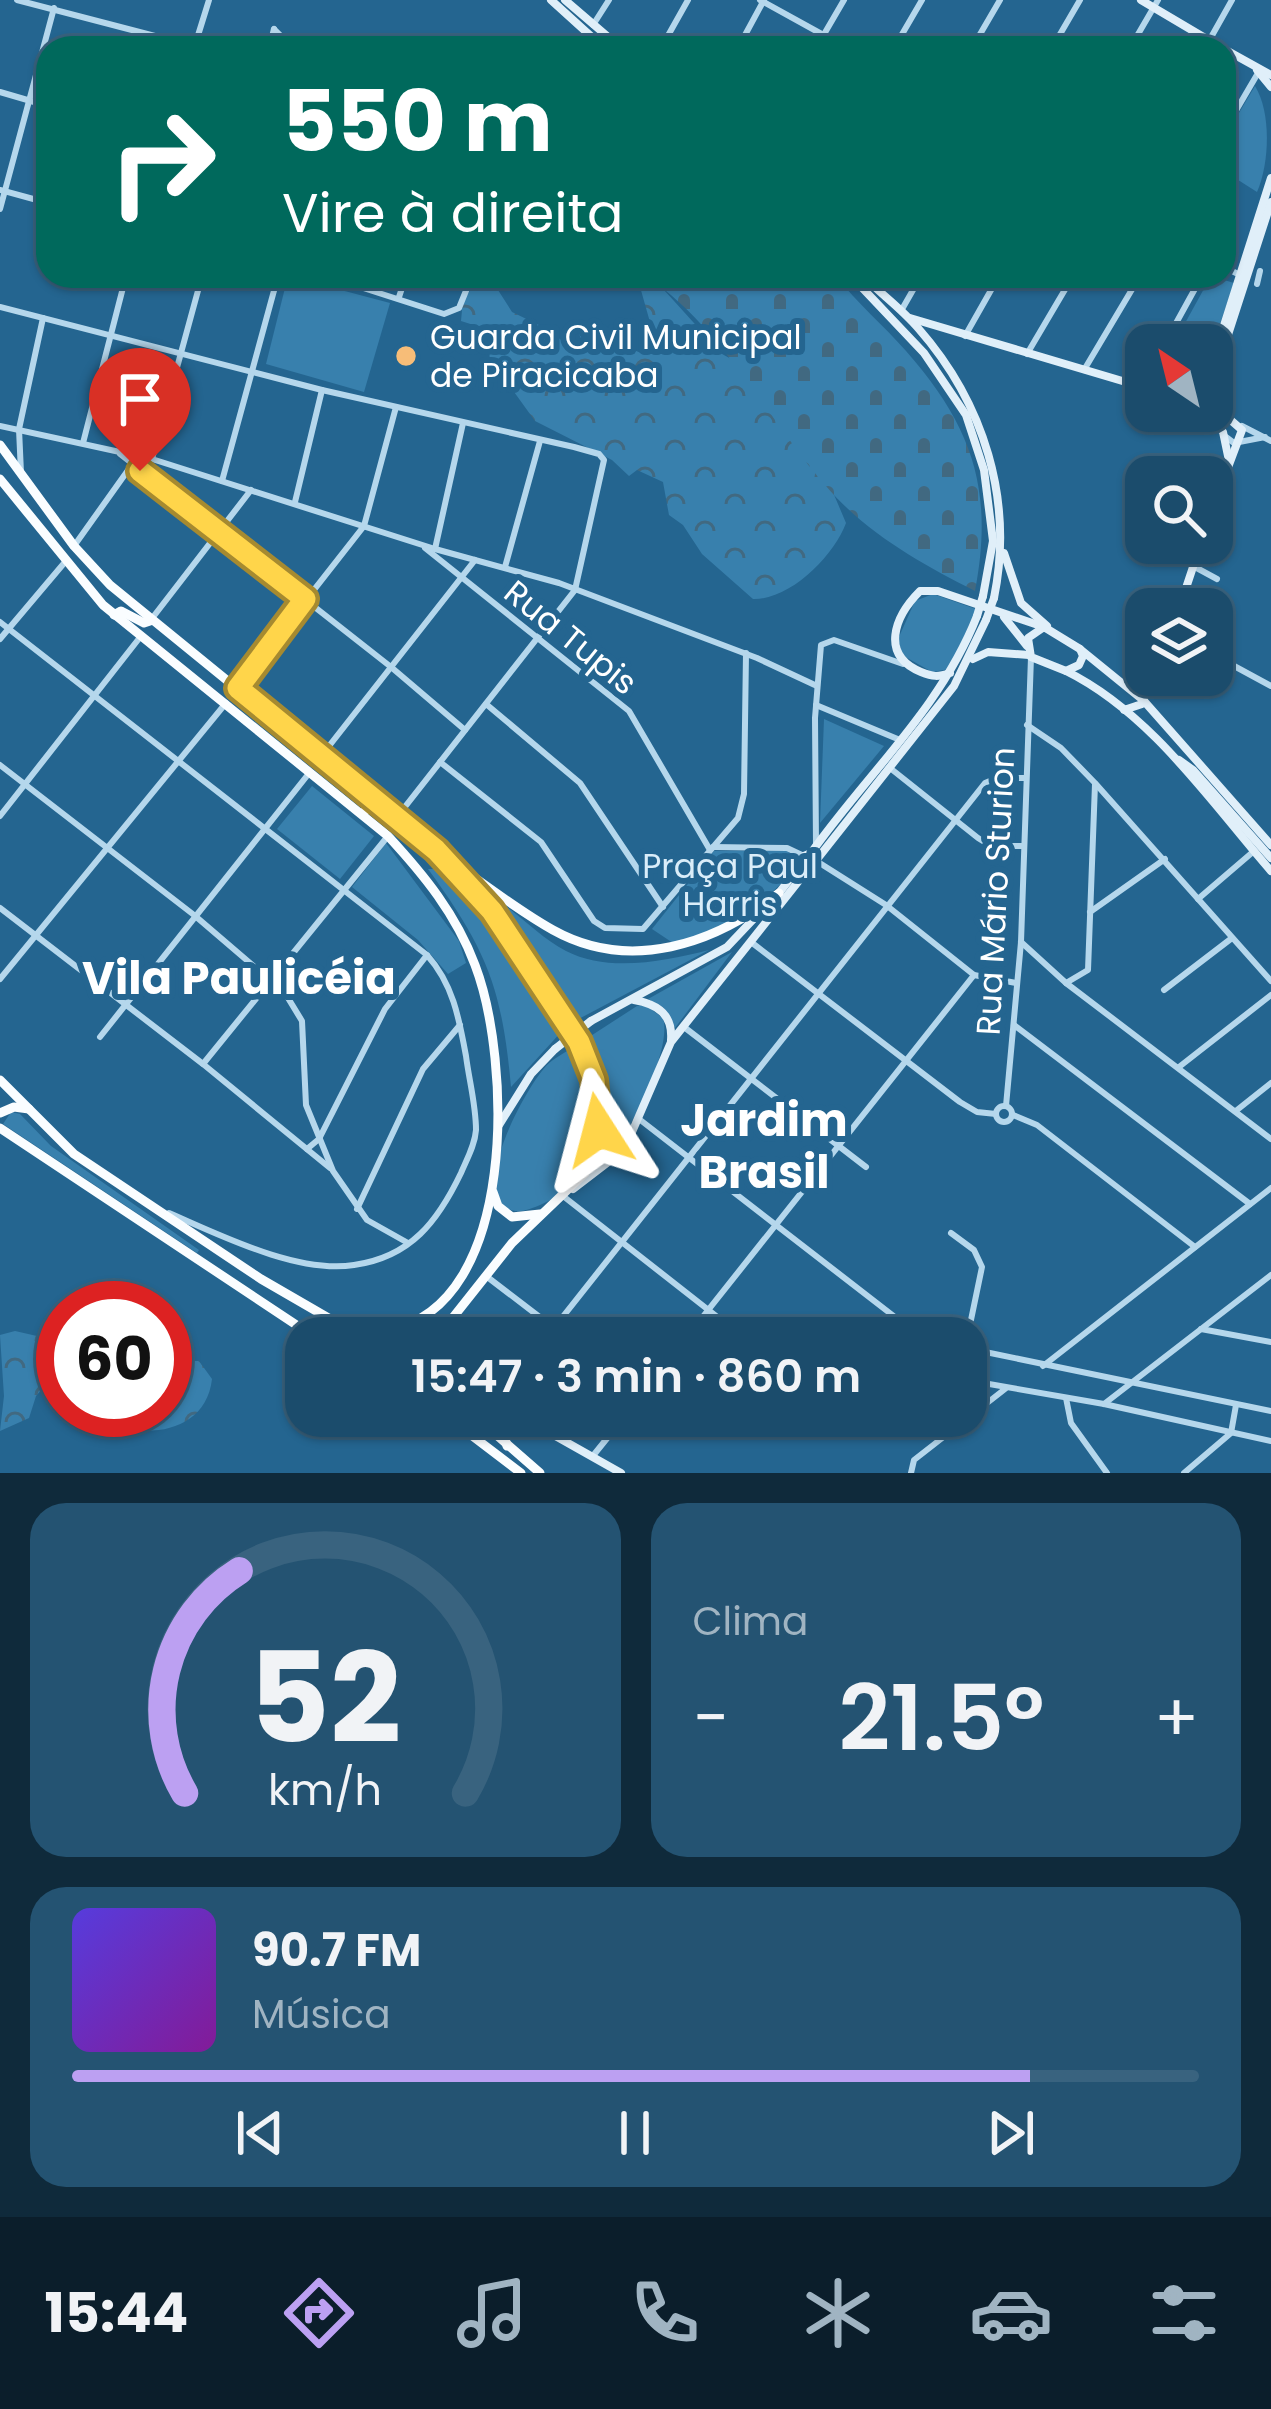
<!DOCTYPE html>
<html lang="pt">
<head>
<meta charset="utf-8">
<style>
	body { margin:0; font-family:Poppins,sans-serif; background:#245372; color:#f1f3f6; height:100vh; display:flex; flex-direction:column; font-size:45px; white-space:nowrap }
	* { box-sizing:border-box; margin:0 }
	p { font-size:39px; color:#a0b4c2 }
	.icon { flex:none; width:66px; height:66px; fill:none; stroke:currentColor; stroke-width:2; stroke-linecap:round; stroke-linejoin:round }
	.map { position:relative; height:1473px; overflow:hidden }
	.side { display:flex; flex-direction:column; gap:30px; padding:30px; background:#0f2a3b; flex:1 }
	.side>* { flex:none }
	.banner { position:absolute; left:36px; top:36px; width:1200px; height:252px; border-radius:36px; box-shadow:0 3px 9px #0004,0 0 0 3px #39637f; background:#00695c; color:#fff; overflow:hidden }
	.needle { width:78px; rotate:325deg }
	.buttons { position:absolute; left:1125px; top:324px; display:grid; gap:24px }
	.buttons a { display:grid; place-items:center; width:108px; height:108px; border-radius:24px; background:#1b4c6c; box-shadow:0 3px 9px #0004,0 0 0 3px #39637f; font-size:60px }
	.speed { position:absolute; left:36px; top:1281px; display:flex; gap:24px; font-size:60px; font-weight:700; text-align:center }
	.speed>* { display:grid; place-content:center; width:156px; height:156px; border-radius:50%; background:#1b4c6c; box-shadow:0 3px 9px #0004,0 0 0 3px #39637f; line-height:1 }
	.speed .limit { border:18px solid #d22; background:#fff; color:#111 }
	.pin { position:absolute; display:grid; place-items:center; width:102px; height:102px; color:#fff; margin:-123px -51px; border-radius:50% 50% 50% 0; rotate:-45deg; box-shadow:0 0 12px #0007 }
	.pin .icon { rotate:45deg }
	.me { position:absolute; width:132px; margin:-66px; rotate:351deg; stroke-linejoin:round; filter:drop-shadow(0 0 9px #0008) }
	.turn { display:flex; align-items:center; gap:42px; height:252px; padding:0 48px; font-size:54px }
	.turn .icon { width:156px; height:156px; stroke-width:2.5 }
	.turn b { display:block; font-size:84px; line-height:102px }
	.big { font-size:90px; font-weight:600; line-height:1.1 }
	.side .card { flex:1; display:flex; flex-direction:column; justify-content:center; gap:18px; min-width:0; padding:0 42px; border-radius:36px; background:#245372 }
	.side .dial { align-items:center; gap:0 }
	.dial svg { height:312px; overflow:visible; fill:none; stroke:#39637f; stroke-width:7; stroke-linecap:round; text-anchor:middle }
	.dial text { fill:#f1f3f6; stroke:none }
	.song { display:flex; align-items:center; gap:36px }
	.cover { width:144px; height:144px; border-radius:18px; background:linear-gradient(135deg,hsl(250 70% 55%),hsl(290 70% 35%)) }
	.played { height:12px; border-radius:6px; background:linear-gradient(90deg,#bca0f2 85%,#39637f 85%) }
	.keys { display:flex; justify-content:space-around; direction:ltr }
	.heat { display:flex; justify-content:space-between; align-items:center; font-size:66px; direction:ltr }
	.side .tiles { flex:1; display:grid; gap:30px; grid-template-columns:1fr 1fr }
	.card:last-child { grid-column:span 2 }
	.trip { position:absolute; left:285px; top:1317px; width:702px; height:120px; border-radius:36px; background:#1b4c6c; box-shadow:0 3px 9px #0004,0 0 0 3px #39637f; font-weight:600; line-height:120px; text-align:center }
	.tab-bar { display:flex; height:192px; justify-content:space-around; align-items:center; background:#0b1e2b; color:#a0b4c2 }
	.tab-bar .icon { width:84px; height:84px }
	.tab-bar .active { color:#bca0f2 }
	.tab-bar b { font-size:54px; color:#f1f3f6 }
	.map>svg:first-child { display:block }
</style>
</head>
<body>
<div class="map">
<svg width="1271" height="1473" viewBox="0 0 1271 1473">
	<defs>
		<pattern id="forest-crowns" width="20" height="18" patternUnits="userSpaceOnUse" patternTransform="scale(3)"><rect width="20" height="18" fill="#3880ad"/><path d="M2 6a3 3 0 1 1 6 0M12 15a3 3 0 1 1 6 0" fill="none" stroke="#416981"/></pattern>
		<pattern id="cemetery-stones" width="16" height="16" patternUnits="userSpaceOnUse" patternTransform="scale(3)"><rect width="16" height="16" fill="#3880ad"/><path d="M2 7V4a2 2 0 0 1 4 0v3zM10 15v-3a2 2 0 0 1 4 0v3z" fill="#416981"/></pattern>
	</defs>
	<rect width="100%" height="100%" fill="#246590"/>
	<g fill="#3880ad">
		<path d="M 1255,86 C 1271,112 1270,162 1257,192 L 1224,171 L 1224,138 Z"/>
		<polygon points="288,276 390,303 364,392 266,364"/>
		<polygon points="1211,276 1234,283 1212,347 1173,345"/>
		<polygon points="933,594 976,609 950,669 932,672 902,655 898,639 915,601"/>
		<polygon points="824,719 884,746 820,823"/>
		<polygon points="312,786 374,836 340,879 277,829"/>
		<polygon points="386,843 459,941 466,963 448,974 418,940 352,887"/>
		<path d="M 714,851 L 787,851 L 794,857 L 796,867 C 762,908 725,931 673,943 L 652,929 Z"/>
		<path d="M 428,869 L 438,869 L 512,948 L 563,1030 L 511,1087 C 502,988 487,950 428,869 Z"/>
		<path d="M 496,899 C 520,915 540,937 566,951 C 608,973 666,961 709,950 L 573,1022 L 495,906 Z"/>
		<polygon points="732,952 675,1028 663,1007 648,999"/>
		<path d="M 645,1005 L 663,1018 C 672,1046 635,1124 616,1146 C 610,1154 601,1160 594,1167 C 613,1123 601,1082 586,1039 L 637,1006 Z"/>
		<path d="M 576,1046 C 597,1103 609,1175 540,1205 C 528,1210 516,1215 505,1207 C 473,1184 526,1088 546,1066 C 554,1058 566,1052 576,1046 Z"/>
		<polygon points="11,1112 20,1114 51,1146 199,1250 197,1253 3,1124"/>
	</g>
	<g fill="url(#forest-crowns)">
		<path d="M 481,276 L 489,276 L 512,312 L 545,328 L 572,348 L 583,344 L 575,323 L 645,355 L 657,347 L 637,276 L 655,280 L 722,354 L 733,360 L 832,490 L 846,523 C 834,556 790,600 753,599 L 702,554 L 683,525 L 669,515 L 663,482 L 637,470 L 629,476 L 612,460 L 535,421 L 507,382 L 496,379 L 490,370 L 489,336 L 480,327 L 461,321 L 463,300 Z"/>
		<polygon points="15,1331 63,1342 63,1387 44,1387 36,1396 29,1418 0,1431 4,1396 0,1335"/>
		<path d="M 165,1361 L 199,1361 L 212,1379 C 205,1441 125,1442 84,1410 L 165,1410 Z"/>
	</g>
	<path fill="url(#cemetery-stones)" d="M 646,276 L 836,276 C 857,303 883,325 906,351 C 973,427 994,491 975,591 C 920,563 866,533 825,485 C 767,418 721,326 646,276 Z"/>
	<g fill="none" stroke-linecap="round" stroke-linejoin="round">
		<g stroke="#b5d7ec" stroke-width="6">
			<polyline points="17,0 201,48"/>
			<polyline points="760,0 847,48"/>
			<polyline points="593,25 609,0"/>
			<polyline points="274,29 293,48"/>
			<polyline points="195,45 209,0"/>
			<polyline points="269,48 274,29"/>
			<polyline points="661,48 688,0"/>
			<polyline points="738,48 764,0"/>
			<polyline points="816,48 844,0"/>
			<polyline points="894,48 922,0"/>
			<polyline points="972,48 1000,0"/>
			<polyline points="1052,48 1080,0"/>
			<polyline points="1130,48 1158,0"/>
			<polyline points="1205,48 1232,0"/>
			<polyline points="0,92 48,106"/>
			<polyline points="1224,131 1258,73"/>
			<polyline points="0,190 48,203"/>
			<polyline points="0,209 54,8"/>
			<polyline points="1224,267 1242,276"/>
			<polyline points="326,276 444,314 459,308 472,276"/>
			<polyline points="1257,284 1260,271"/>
			<polyline points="399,297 406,276"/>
			<polyline points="0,307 322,390 574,447 599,454 604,460 575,590 397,817"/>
			<polyline points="901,311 921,276"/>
			<polyline points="965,336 999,276"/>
			<polyline points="1164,345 1202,276"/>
			<polyline points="1027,354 1073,276"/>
			<polyline points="1084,370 1140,276"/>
			<polyline points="0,426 152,459 435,549 559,583 757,658 817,686"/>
			<polyline points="1242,426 1271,441"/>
			<polyline points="1226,437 1234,443 1265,437"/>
			<polyline points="83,443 126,276"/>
			<polyline points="120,454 391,667 465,730"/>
			<polyline points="140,471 152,459 202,276"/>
			<polyline points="21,473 19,429 43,318"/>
			<polyline points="222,481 278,276"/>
			<polyline points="295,502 322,390"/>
			<polyline points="74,546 131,466"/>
			<polyline points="425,548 629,711 710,850"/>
			<polyline points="435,549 463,423"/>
			<polyline points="1193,566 1217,579"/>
			<polyline points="505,567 540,441"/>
			<polyline points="150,621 251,490"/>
			<path d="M 0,622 L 427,955 C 453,984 459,1018 466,1056 C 469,1080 476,1105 476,1130 C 475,1145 467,1159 461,1173 C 438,1221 411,1257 354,1265 C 297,1274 220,1235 169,1213"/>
			<polyline points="0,639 65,562"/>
			<polyline points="1212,654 1271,686"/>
			<polyline points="237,688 364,526 396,407"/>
			<polyline points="486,704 580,783 663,907"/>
			<polyline points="816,705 900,740"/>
			<polyline points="1027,725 1061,748 1095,783 1271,981"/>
			<polyline points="322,755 475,560"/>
			<polyline points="440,762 541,842 594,921 605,928 643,929 738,818 744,794 746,653"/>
			<polyline points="0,765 194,915 285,993 302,1021 306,1105 333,1171 367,1220 408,1243"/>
			<polyline points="890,768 978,838 991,846 1022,846"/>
			<polyline points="0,816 141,636"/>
			<polyline points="816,845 815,718 821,645 834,640 903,664"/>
			<polyline points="713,847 787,848 804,856"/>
			<polyline points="818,862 886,905 974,975 1016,983"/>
			<polyline points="1198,899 1254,851"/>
			<polyline points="0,908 203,1064 330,1168"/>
			<polyline points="1090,912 1165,859"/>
			<polyline points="751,942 960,1102 977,1112 996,1114"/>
			<polyline points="1021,942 1066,983 1271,1139"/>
			<polyline points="0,979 226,703"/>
			<polyline points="1066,983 1088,970 1095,784"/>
			<polyline points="1164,990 1232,938"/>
			<polyline points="1014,1025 1250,1204"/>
			<polyline points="684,1027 866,1167"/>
			<polyline points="100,1037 310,772"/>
			<polyline points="203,1064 388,836"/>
			<polyline points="1179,1067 1271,995"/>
			<circle cx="1004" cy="1114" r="8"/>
			<polyline points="1006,1106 1021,942 1031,657"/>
			<polyline points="1237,1110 1271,1083"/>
			<polyline points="1013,1115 1037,1125 1195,1247"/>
			<polyline points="639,1119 922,1338"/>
			<polyline points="307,1149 319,1139 385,1009 427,955"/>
			<polyline points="563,1196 734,1330"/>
			<polyline points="357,1209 423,1069 460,1025"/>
			<polyline points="951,1233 974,1250 982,1267 966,1344"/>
			<polyline points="486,1276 567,1338"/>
			<polyline points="1201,1329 1271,1342"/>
			<polyline points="546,1338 985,783 997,778 1024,778"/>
			<polyline points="686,1338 974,975"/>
			<polyline points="966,1348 1271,1411"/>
			<polyline points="1043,1366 1271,1188"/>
			<polyline points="966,1380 1104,1404 1271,1441"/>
			<polyline points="972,1381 977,1353"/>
			<polyline points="1066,1398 1071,1423 1107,1473"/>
			<polyline points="1104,1404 1271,1275"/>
			<polyline points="592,1457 625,1416"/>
			<polyline points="911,1473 914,1460 1005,1389"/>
			<polyline points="1184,1473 1231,1433 1236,1405"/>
		</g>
		<g stroke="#e0eff9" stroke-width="8">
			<polyline points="551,0 604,48"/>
			<polyline points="565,0 621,48"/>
			<polyline points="1141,0 1222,48"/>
			<polyline points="1224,49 1271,75"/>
			<polyline points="1257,70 1271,87"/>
			<polyline points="851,276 924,353 966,415 984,470 993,541 983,596"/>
			<path d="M 863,276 C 881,294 902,309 918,328 C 984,403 1014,500 994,598"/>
			<polyline points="910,318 1146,388"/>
			<polyline points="1212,363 1271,178"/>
			<polyline points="1205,411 1223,432 1228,456"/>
			<polyline points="1212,510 1242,430 1226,416 1212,384 1271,202"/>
			<polyline points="1004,553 1021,603 1047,626"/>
			<polyline points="1179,609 1201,543"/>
			<polyline points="1004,617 1027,646"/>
			<polygon points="1044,627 1080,649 1083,656 1079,665 1066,671 1031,657 1028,638"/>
			<polyline points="1080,649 1144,701 1271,845"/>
			<polyline points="973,659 988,652 1029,655"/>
			<path d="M 1066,671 C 1151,713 1210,801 1271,871"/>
			<path d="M 950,673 C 938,677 933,677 921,672 C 880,655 894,617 920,591 L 938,591 L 1044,627"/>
			<polyline points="1124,710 1142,704 1152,675"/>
			<polyline points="1179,760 1193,770 1271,858"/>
			<path d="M 811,853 L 817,862 L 809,868 L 803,862 L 804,856 L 811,853 C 867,774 941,708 977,616"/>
			<polyline points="818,858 954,686 986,620"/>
			<polyline points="779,893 803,862"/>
			<path d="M 634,1000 C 658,1004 673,1015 671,1040"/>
			<polyline points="591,1021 727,947 764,908"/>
			<polyline points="499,1125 531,1074 555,1049"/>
			<polyline points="573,1189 616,1156 629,1139 671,1042 809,868"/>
			<polyline points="520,1416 621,1473"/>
		</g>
		<g stroke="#fafdff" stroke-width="9">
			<polyline points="0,445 74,546 110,585 435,850 492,911 579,1042 594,1080 598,1108 595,1151 585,1173 512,1243 447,1325 444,1338"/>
			<path d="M 0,479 L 103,605 L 388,836 C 424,875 456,914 475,965 C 511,1059 519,1305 389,1330"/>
			<polyline points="114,615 121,611 144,623 150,621"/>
			<polyline points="362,813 372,807 404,830"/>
			<path d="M 452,862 C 485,884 517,910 553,930 C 630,973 715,944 779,893"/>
			<polyline points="0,1080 74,1154 261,1279 337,1323 389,1330 413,1338"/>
			<polyline points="0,1113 14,1107 29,1109"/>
			<polyline points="0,1128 316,1338"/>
			<polyline points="493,1192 498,1206 512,1217 540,1214"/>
			<polyline points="438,1416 454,1422 521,1473"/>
			<polyline points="475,1416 540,1473"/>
			<polyline points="499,1416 507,1446"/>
		</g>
		<g stroke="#e0eff9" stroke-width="8">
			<polyline points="977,616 983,596"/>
			<polyline points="986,620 994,598"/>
			<polyline points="555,1049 591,1021"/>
		</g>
	</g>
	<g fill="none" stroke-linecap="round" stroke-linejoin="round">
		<defs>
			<polyline id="route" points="140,471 305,599 238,688 436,850 492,911 579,1042 594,1080 599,1130"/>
		</defs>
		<use href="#route" stroke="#a68a30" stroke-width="30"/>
		<use href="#route" stroke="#ffd54a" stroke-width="21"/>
	</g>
	<circle fill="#f7bd78" stroke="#246590" stroke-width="4.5" cx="406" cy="356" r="12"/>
	<g text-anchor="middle" stroke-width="12" stroke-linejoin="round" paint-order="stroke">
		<g font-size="33" fill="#fff" stroke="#246590" text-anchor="start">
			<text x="430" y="349">Guarda Civil Municipal<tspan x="430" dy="38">de Piracicaba</tspan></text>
		</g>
		<g font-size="33" fill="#fff" stroke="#246590">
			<text transform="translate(571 637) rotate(39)" y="12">Rua Tupis</text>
			<text transform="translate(995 891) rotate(-87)" y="12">Rua Mário Sturion</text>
		</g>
		<g font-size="33" fill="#daedf9" stroke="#246590">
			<text x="730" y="878">Praça Paul<tspan x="730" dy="38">Harris</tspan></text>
		</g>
		<g font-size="45" font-weight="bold" fill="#fff" stroke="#246590">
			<text x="239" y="994">Vila Paulicéia</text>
			<text x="764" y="1136">Jardim<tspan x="764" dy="52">Brasil</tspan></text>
		</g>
	</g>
</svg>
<div class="buttons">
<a><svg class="needle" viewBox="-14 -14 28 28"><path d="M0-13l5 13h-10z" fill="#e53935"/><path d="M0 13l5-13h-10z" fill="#a0b4c2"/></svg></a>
<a><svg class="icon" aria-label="search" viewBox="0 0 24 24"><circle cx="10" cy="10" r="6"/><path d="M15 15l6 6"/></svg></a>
<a><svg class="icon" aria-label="layers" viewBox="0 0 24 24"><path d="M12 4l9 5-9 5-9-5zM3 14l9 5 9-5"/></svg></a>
</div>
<div class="speed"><div class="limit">60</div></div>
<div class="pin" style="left:140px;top:471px;background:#d93025"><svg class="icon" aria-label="arrive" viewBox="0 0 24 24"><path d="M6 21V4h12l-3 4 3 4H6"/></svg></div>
<svg class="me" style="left:599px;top:1130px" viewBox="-20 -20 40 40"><path d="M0-17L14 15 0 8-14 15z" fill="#ffd54a" stroke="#fff" stroke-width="4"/></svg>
<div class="trip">15:47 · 3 min · 860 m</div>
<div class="banner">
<div class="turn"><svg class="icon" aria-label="right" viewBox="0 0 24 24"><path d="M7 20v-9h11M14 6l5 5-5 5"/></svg><div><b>550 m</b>Vire à direita</div></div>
</div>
</div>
<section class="side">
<div class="tiles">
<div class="card dial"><svg viewBox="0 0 100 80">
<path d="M14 69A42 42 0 1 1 86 69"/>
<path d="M14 69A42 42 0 0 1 28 12" stroke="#bca0f2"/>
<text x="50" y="56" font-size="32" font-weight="700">52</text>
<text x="50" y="72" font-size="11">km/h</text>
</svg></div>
<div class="card"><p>Clima</p>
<div class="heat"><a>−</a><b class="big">21.5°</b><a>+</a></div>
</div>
<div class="card">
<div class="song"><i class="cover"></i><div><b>90.7 FM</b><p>Música</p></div></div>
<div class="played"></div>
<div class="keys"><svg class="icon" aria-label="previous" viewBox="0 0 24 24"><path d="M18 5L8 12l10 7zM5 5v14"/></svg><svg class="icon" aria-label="pause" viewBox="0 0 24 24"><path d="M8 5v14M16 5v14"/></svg><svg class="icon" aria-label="next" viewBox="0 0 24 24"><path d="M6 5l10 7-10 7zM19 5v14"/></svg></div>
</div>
</div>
</section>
<nav class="tab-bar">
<b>15:44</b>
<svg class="icon active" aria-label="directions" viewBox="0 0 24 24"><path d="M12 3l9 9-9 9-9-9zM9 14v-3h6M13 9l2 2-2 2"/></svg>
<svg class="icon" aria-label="music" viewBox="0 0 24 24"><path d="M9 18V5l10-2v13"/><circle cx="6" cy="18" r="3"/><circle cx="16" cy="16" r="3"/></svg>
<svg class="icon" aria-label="phone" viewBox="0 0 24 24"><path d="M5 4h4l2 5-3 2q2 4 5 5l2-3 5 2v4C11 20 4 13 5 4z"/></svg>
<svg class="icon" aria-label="climate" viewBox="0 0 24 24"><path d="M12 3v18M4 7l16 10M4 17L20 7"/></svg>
<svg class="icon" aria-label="car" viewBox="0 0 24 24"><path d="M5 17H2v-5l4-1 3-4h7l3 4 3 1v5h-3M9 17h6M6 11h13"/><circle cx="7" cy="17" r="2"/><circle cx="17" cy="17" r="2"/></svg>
<svg class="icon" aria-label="filters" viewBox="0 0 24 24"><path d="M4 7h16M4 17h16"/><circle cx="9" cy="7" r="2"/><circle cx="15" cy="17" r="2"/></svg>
</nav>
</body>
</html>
